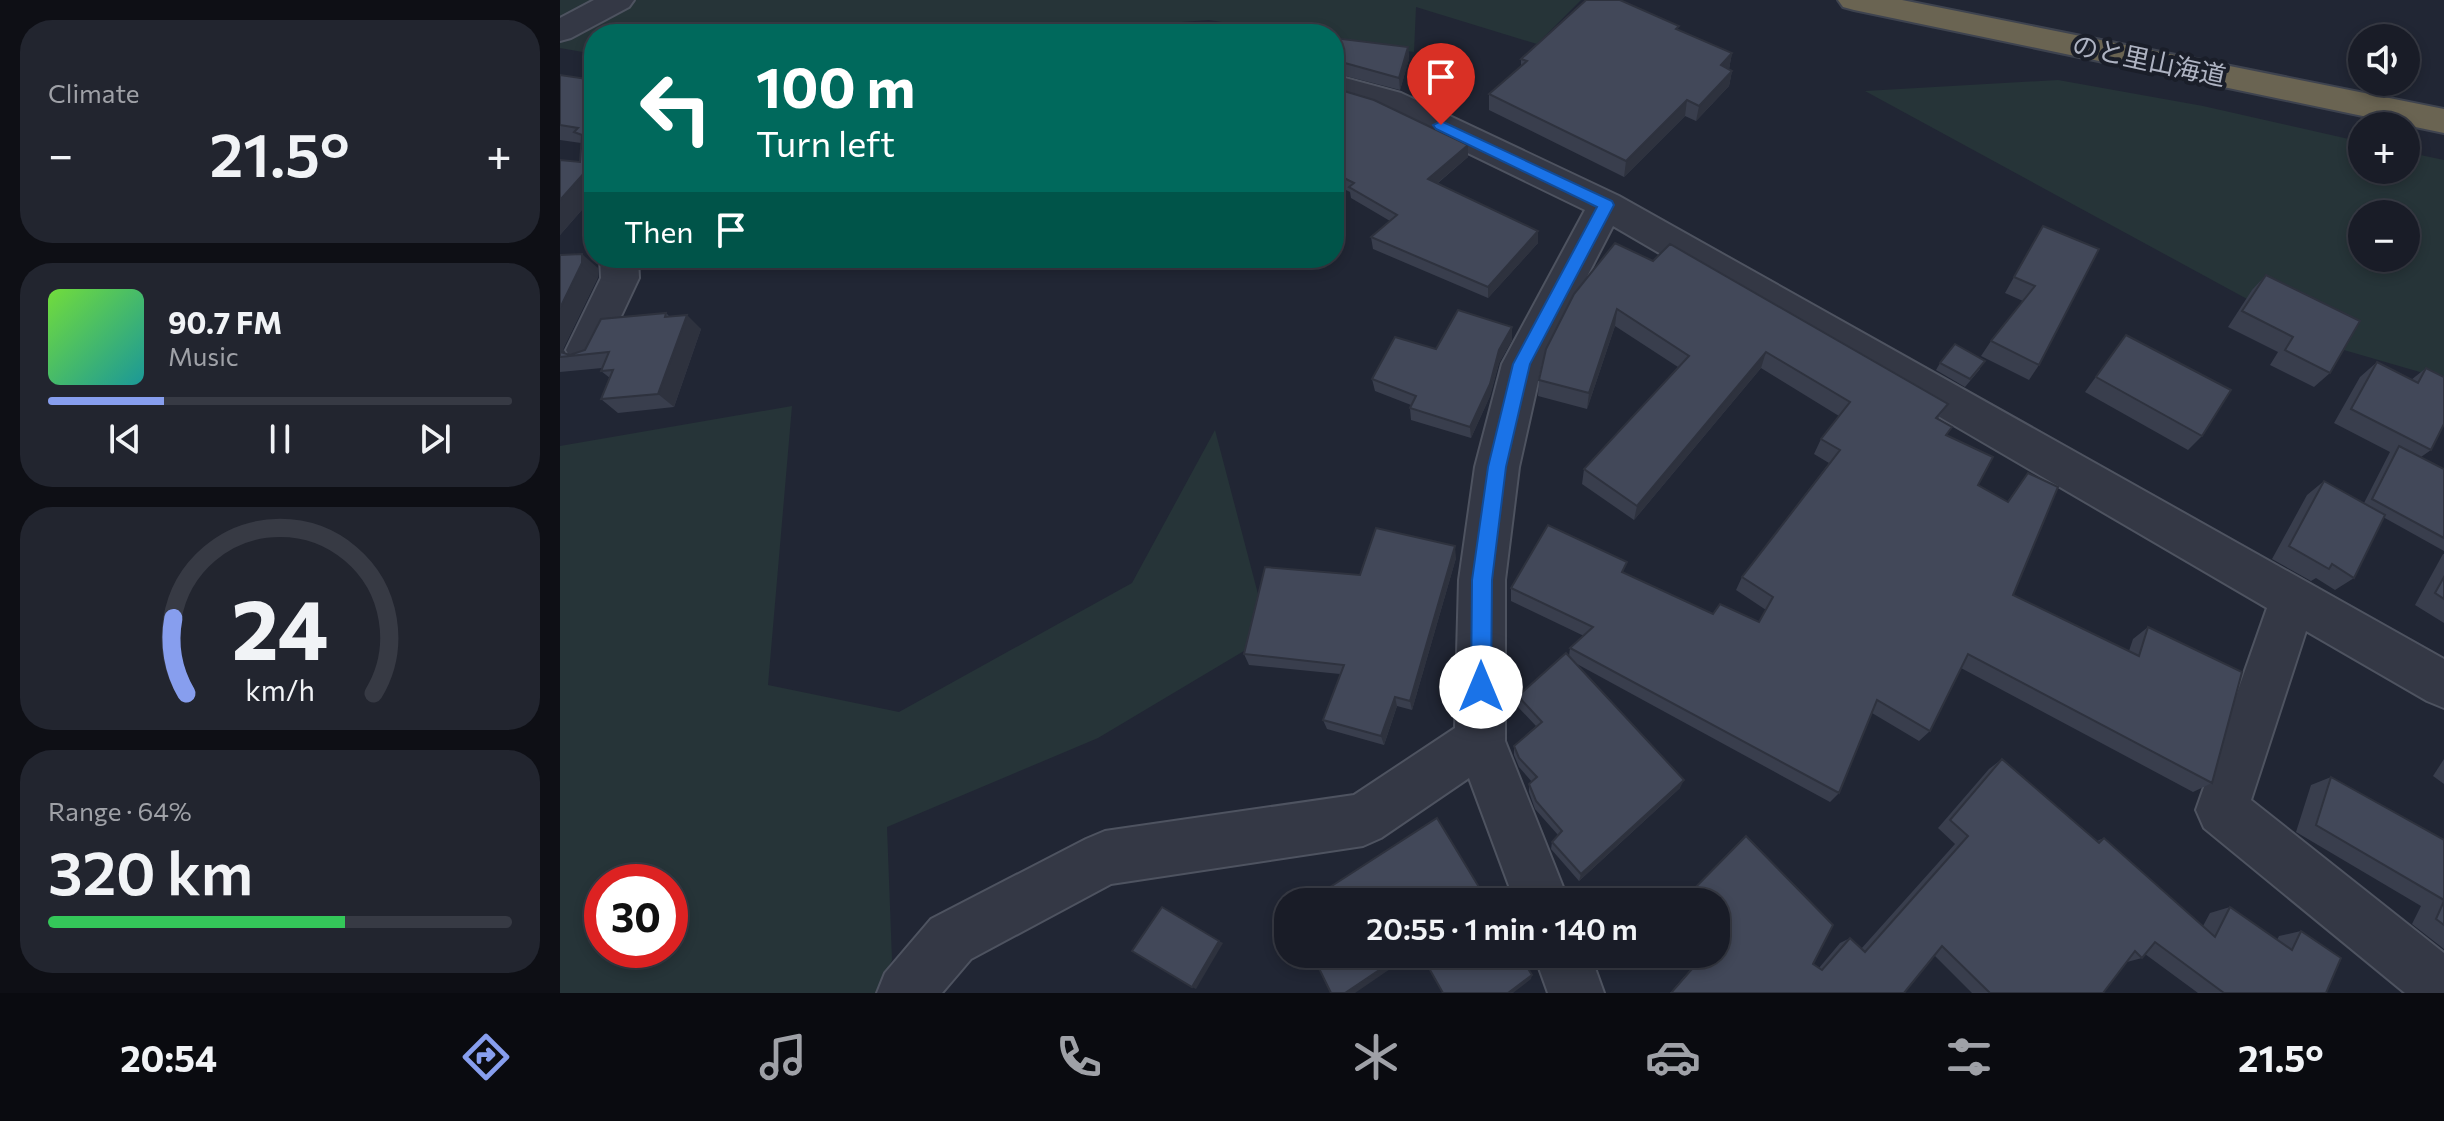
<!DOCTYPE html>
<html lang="en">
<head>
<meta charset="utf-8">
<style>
	body { margin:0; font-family:Commissioner,"Noto Sans JP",sans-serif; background:#22252f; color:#f1f3f6; height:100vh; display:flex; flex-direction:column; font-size:30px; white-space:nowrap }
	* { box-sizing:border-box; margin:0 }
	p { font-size:26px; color:#9fa1a7 }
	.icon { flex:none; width:44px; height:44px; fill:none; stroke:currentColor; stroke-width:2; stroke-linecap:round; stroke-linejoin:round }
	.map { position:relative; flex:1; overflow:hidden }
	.drawer { display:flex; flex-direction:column; gap:20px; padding:20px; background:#0e0f15; width:560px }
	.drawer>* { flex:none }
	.hud { position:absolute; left:24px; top:24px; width:760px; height:244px; border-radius:32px; box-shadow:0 4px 12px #0003,0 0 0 2px #373a44; background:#00695c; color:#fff; overflow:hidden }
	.buttons { position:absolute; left:1788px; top:24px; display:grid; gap:16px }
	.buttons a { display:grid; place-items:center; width:72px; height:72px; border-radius:50%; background:#191c27; box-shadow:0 4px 12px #0003,0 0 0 2px #373a44; font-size:40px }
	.speed { position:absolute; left:24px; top:864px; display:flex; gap:16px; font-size:40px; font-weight:700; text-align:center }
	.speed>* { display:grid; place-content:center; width:104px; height:104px; border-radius:50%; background:#191c27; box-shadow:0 4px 12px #0003,0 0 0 2px #373a44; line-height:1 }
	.speed .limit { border:12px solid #d22; background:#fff; color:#111 }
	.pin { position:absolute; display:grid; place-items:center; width:68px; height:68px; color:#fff; margin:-82px -34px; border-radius:50% 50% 50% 0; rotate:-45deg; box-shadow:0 0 8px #0007 }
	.pin .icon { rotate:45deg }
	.me { position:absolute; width:88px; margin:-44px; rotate:0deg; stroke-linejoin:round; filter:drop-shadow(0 0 6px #0008) }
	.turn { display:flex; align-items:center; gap:28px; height:168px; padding:0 40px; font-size:36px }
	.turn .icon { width:104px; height:104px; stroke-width:2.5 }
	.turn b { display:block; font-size:56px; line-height:68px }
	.then { display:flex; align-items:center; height:76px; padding:0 40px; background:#0003; gap:16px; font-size:30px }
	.big { font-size:60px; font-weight:600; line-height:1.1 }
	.drawer .widget { flex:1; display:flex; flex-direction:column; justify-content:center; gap:12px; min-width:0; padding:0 28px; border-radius:32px; background:#22252f }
	.drawer .dial { align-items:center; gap:0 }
	.dial svg { height:208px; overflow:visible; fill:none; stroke:#373a44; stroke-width:7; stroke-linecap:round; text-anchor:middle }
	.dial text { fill:#f1f3f6; stroke:none }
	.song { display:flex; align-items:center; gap:24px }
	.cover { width:96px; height:96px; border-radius:12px; background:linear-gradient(135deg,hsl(100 70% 55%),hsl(180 70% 35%)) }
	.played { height:8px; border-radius:4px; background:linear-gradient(90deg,#879eee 25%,#373a44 25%) }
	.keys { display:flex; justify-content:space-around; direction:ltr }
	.heat { display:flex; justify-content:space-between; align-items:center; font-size:44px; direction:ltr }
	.charge { height:12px; border-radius:6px; background:linear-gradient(90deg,#34c759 64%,#373a44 0) }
	.trip { position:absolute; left:714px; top:888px; width:456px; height:80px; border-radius:32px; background:#191c27; box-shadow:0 4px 12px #0003,0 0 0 2px #373a44; font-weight:600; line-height:80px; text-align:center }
	.tab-bar { display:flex; height:128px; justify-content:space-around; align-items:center; background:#0a0b10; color:#9fa1a7 }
	.tab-bar .icon { width:56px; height:56px }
	.tab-bar .selected { color:#879eee }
	.tab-bar b { font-size:36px; color:#f1f3f6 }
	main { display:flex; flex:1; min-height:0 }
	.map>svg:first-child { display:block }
</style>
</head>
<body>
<main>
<section class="drawer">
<div class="widget"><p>Climate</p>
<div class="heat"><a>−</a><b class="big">21.5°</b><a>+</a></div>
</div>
<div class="widget">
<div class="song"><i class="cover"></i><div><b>90.7 FM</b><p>Music</p></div></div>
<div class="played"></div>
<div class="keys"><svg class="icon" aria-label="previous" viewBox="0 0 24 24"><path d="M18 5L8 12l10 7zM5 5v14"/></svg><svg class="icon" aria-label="pause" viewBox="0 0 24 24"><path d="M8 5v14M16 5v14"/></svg><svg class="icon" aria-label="next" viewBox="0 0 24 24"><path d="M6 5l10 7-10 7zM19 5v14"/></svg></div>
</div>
<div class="widget dial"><svg viewBox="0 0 100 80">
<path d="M14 69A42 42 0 1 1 86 69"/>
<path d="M14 69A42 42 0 0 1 9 40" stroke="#879eee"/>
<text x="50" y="56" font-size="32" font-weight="700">24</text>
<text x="50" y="72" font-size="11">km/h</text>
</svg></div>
<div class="widget"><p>Range · 64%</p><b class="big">320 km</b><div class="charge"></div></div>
</section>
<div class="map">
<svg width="1884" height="993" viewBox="0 0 1884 993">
	<rect width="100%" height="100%" fill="#212634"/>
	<g fill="#263438" fill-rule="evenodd">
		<polygon points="0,0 1021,0 977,44 856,7 854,52 774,40 774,34 738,34 649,20 540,28 538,34 34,34 34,54 0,48"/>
		<path d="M 1498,80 L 1643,106 L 1802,142 L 1802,170 L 1846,170 L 1846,152 L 1884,160 L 1884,379 L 1777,348 L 1305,91 ZM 1802,214 L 1846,214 L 1846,258 L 1802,258 Z"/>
		<path d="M 232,406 L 208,685 L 339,712 L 572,583 L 655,430 L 709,636 L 538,738 L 327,827 L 332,960 L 316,993 L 0,993 L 0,446 ZM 42,882 L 110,882 L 110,950 L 42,950 Z"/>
	</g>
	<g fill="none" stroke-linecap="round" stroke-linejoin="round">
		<defs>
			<g id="street">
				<polygon points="34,0 74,0 69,7 11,38 0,41 0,18"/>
				<polygon points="774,75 841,93 1059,196 1884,659 1884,708 1867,701 1746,631 1691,800 1884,953 1884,993 1845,993 1644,828 1636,810 1707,608 1053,226 982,364 959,467 945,580 945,741 1009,902 955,902 909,778 821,838 803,846 551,884 411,959 382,993 317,993 325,973 371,919 526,839 545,831 794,795 895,728 899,580 915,467 942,364 1025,210 817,109 774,97"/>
				<polygon points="40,258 78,258 79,278 40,361 26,366 12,361 6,350 41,278"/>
				<polygon points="974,954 1030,954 1044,993 988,993"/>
			</g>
			<polygon id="highway" points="1278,0 1342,0 1884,109 1884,133 1294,10 1283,7"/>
		</defs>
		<use href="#street" stroke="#4e5360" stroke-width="4"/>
		<use href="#highway" stroke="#3e434f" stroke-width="4"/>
		<use href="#street" fill="#343845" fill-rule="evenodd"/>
		<use href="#highway" fill="#6a6452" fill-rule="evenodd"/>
	</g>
	<g fill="#393e4d">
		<polygon points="1118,30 1172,53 1169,69 1172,71 1169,86 1136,121 1125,116 1064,177 929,110 929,94 961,66 961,59"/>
		<polygon points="774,38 848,47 849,59 840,90 774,73"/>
		<polygon points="0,75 34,80 34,196 0,235 0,160 20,162 21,143 0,140"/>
		<polygon points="774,88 908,157 878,183 978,243 928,298 813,249 811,237 830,221 791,198 790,192 774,184"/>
		<polygon points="1483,226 1479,365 1469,380 1421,356 1431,341 1463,301 1445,293"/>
		<polygon points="0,255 38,268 38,277 3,349 6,354 10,355 25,350 106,313 110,317 141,329 114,407 58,413 41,399 50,378 41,371 42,368 0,372"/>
		<polygon points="1706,275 1770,373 1754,387 1710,365 1718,352 1668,327 1692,290"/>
		<polygon points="1014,294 1388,404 1378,419 1386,436 1418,485 1447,502 1468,473 1453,595 1569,651 1573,639 1588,627 1652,783 1633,792 1401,668 1370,731 1359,741 1312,713 1279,793 1270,802 1017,664 1120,788 1019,881 991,849 992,842 998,835 975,809 969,792 969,784 972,782 959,767 954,755 954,746 976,726 957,706 958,696 1009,656 1010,648 1024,636 951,601 951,588 1065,573 1153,614 1199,622 1206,610 1176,590 1182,577 1269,463 1254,454 1261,439 1279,416 1201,368 1074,520 1022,484 1024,469 1118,367 1055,326 1027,409 978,396 979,380"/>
		<polygon points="1566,335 1642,436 1628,450 1525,392"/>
		<polygon points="952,340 939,363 930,396 911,438 851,420 850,408 851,405 815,391 812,379 876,349"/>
		<polygon points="1817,362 1851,380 1866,368 1871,450 1861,457 1884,469 1884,551 1823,517 1794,578 1775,590 1756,578 1751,581 1712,559 1747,495 1764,481 1804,503 1830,452 1774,423 1800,377"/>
		<polygon points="1380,363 1420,369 1405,387 1376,370"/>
		<polygon points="1883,554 1884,554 1884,623 1855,605"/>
		<polygon points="896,558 852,710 837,706 824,745 767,729 763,720 780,674 689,665 684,654 800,575"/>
		<polygon points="1442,759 1537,841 1544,838 1643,926 1650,913 1670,907 1717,940 1719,936 1741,931 1766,993 1638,993 1585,954 1582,958 1567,962 1543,993 1412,993 1374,955 1344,993 1110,993 1144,954 1156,954 1253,964 1259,968 1280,943 1290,938 1301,949 1395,844 1378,828 1429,769"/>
		<polygon points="1884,759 1884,784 1873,776"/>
		<polygon points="1771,777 1884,840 1884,949 1852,924 1861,906 1736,832 1751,785"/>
	</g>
	<g fill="#2e323e">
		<polygon points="848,47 849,59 840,90 839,78"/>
		<polygon points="1172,53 1169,69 1161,65"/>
		<polygon points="1172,71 1169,86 1136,121 1139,106"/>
		<polygon points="1127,100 1125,116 1064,177 1066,161"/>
		<polygon points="908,145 908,157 869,190 868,179"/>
		<polygon points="34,162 34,196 0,235 0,200"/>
		<polygon points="978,231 978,243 928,298 928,287"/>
		<polygon points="22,254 38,268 38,277 3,349 7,356 0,355 0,308"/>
		<polygon points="1057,309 1055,326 1027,409 1029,393"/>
		<polygon points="127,315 141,329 114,407 98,394"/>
		<polygon points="952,327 952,340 939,363 930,396 911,438 910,427 939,350"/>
		<polygon points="1206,352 1201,368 1074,520 1077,506"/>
		<polygon points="895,546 896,558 852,710 850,701"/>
		<polygon points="835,697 837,706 824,745 821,736"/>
		<polygon points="1124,780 1120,788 1019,881 1021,874"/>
		<polygon points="659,941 663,943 636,989 632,987"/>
		<polygon points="843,954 852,954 795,993 785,993"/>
		<polygon points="972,975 971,979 953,993 948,993"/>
	</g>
	<g fill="#424859" stroke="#2e323e" stroke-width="2">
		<polygon points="1026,0 1060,0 1119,26 1116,29 1172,53 1161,65 1172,71 1139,106 1127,100 1066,161 929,94 967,61 961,59"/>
		<polygon points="774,38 848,47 839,78 774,60"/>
		<polygon points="0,75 34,80 34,162 0,200 0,160 20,162 22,135 14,132 18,128 0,125"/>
		<polygon points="774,88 814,100 908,145 868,179 978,231 928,287 811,237 837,215 789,187 794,183 774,173"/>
		<polygon points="1483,226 1539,249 1479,365 1431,341 1475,286 1454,277"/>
		<polygon points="1055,243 1093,261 1110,244 1388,404 1376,418 1392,427 1386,435 1433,457 1418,485 1448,502 1468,473 1498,487 1453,595 1579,656 1588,627 1682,672 1652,783 1408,654 1370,731 1317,700 1279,793 1010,648 1033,627 951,588 988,525 1067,562 1062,572 1153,614 1160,604 1199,622 1213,597 1182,577 1280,450 1261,439 1290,402 1206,352 1077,506 1024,469 1129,356 1057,309 1029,393 979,380 986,349 1014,294"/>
		<polygon points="22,254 22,263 0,308 0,255"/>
		<polygon points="1706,275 1800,321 1770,373 1725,350 1733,337 1682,311"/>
		<polygon points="898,310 952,327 939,350 930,384 910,427 850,408 856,396 812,379 835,337 876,349"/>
		<polygon points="106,313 105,317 127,315 98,394 41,399 53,370 41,371 49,352 0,357 0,352 10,355 25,350 41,319"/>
		<polygon points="1566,335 1671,390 1642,436 1536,377"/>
		<polygon points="1395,344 1425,361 1410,379 1380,363"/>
		<polygon points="1817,362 1858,383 1866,368 1884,377 1884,424 1871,450 1791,409"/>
		<polygon points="1839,446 1884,469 1884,538 1812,499"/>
		<polygon points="1764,481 1825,515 1794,578 1772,564 1769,569 1729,546"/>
		<polygon points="816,528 895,546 850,701 835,697 821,736 763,720 784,665 684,654 705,567 800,575"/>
		<polygon points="1884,577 1884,599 1875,593"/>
		<polygon points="1006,653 1124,780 1021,874 992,842 1002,831 976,801 969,784 977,777 959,758 954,746 982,722 958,696"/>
		<polygon points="1442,759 1539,843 1544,838 1655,937 1670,907 1732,950 1741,931 1781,958 1766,993 1664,993 1595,942 1582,958 1575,951 1543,993 1430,993 1382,946 1344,993 1111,993 1145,954 1156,954 1156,902 1121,902 1186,836 1273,925 1253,964 1262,970 1290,938 1305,952 1408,836 1390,820"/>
		<polygon points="1771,777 1884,840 1884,900 1756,825"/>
		<polygon points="877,818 928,902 747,902"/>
		<polygon points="1884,901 1884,925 1876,919"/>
		<polygon points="602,907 659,941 632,987 572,951"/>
		<polygon points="752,954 843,954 785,993 771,993"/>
		<polygon points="861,954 959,954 972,975 948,993 883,993"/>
	</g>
	<polygon fill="#1a73e8" stroke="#114b97" stroke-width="2" points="881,121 1052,201 1054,205 970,364 946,467 932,580 931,687 928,694 921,697 914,694 911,687 912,580 928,467 953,364 1037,207 876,129 873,125"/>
	<g text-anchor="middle" stroke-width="8" stroke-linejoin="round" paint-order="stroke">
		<g font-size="26" fill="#aeb3c2" stroke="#1a1e29">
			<text transform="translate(1589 61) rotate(12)" y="9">のと里山海道</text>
		</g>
	</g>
</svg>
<div class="buttons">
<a><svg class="icon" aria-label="sound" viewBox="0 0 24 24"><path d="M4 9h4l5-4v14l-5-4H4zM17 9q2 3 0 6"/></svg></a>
<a>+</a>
<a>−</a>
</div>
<div class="speed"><div class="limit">30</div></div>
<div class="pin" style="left:881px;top:125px;background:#d93025"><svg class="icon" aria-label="arrive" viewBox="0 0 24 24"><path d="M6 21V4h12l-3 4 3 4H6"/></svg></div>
<svg class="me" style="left:921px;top:687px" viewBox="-20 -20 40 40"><circle r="19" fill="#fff"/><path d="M0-13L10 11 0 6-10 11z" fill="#1a73e8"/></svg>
<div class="trip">20:55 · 1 min · 140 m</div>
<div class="hud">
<div class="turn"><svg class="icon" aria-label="left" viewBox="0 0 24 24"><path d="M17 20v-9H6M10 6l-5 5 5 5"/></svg><div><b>100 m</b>Turn left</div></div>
<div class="then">Then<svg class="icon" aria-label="arrive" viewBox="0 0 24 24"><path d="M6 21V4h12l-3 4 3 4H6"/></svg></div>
</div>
</div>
</main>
<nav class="tab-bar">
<b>20:54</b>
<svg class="icon selected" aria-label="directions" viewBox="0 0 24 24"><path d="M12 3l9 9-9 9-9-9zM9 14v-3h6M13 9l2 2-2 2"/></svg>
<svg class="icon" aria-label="music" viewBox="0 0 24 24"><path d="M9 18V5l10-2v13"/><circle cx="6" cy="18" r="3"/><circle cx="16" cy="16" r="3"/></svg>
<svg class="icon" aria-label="phone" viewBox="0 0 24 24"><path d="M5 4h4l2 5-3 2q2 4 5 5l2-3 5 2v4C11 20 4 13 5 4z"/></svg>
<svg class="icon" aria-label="climate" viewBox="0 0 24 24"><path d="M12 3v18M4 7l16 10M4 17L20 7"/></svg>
<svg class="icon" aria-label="car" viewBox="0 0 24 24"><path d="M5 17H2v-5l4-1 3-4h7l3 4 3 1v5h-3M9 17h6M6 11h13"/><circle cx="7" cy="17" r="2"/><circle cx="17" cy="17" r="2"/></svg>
<svg class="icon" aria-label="filters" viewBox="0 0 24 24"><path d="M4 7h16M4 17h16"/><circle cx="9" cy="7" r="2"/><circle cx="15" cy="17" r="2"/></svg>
<b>21.5°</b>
</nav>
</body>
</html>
